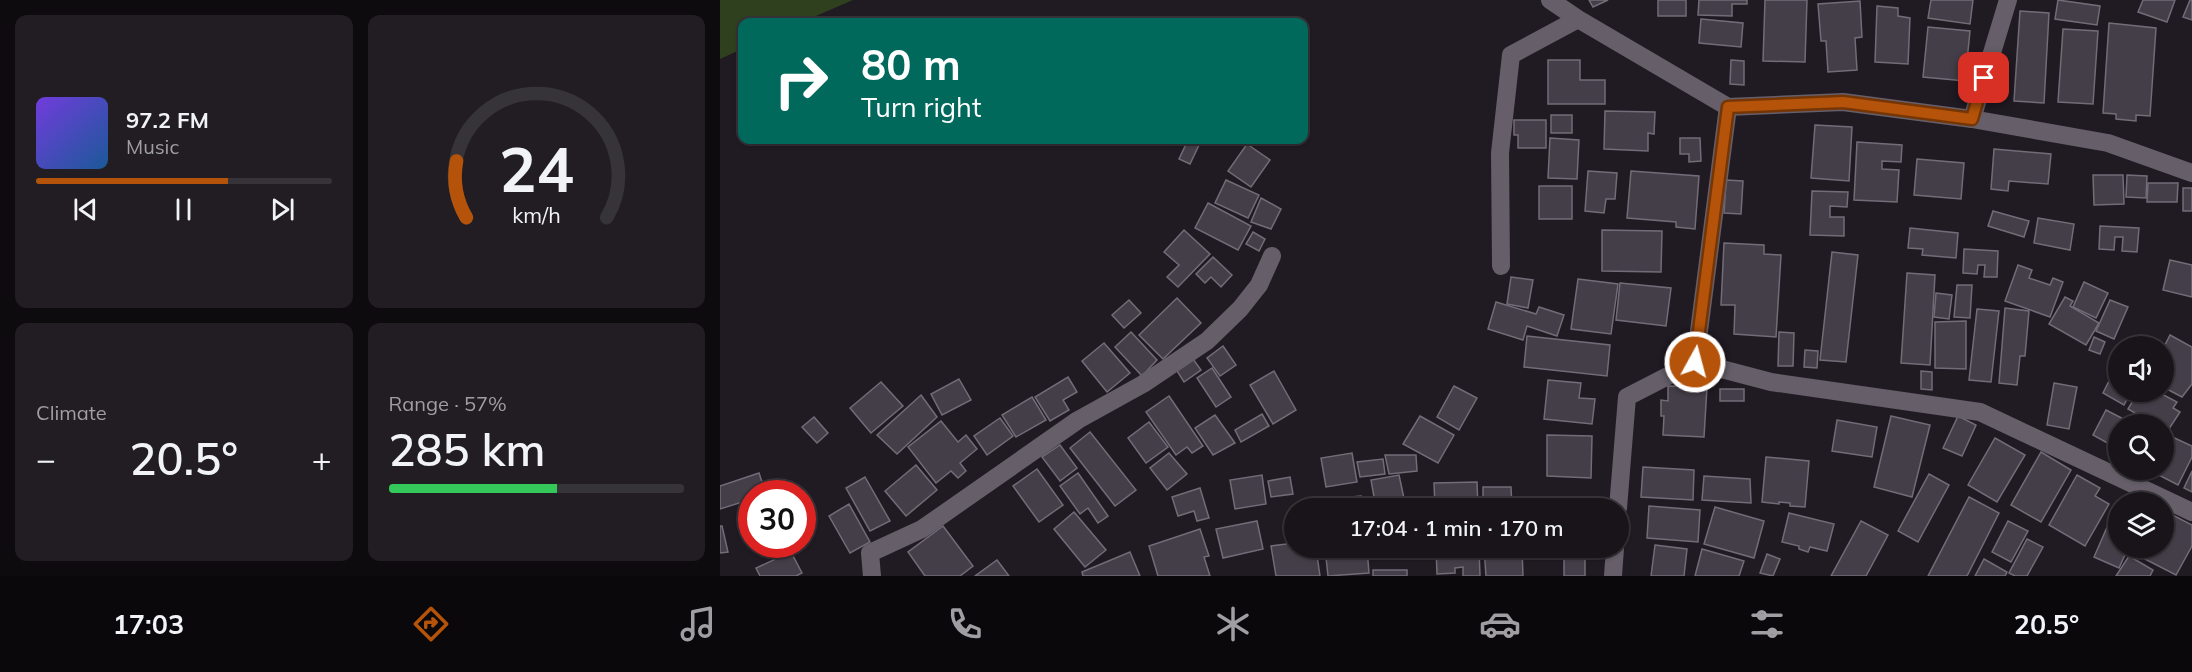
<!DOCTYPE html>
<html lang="en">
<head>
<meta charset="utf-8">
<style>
	body { margin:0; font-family:Mulish,sans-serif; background:#211d23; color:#f1f3f6; height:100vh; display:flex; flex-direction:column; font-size:22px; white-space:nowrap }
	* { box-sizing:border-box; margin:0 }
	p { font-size:20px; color:#9f9ea2 }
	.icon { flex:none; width:33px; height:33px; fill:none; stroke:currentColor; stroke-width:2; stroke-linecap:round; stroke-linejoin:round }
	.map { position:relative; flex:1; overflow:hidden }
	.sheet { display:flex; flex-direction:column; gap:15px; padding:15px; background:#0d0b0e; width:720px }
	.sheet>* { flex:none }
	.banner { position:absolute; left:18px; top:18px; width:570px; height:126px; border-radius:12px; box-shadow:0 2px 4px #0004,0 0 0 2px #363339; background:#00695c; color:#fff; overflow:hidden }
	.tools { position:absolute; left:1388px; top:336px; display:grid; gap:12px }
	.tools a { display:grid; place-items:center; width:66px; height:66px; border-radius:50%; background:#18141a; box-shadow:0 2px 4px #0004,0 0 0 2px #363339; font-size:30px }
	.speed { position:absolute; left:18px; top:480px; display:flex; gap:12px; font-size:30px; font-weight:700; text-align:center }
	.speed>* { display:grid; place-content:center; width:78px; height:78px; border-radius:50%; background:#18141a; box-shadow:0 2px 4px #0004,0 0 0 2px #363339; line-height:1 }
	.speed .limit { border:9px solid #d22; background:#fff; color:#111 }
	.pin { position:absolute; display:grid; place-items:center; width:51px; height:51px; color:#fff; margin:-26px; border-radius:12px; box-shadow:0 3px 9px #0006 }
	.me { position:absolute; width:66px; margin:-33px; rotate:7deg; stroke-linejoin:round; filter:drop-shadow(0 0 4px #0008) }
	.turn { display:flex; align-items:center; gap:21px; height:126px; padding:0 24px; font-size:27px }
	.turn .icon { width:78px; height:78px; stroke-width:2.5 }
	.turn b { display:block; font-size:42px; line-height:51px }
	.big { font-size:45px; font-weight:600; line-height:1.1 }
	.sheet .widget { flex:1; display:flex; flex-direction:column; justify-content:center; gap:9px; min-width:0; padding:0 21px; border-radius:12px; background:#211d23 }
	.sheet .dial { align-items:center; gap:0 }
	.dial svg { height:156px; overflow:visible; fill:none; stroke:#363339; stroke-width:7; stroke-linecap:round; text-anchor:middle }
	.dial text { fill:#f1f3f6; stroke:none }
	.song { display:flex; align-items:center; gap:18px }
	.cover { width:72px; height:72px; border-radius:9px; background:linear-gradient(135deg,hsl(260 70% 55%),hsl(210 70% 35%)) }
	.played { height:6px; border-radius:3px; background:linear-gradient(90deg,#b45309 65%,#363339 65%) }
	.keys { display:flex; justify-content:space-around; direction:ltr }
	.heat { display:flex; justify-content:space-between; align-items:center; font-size:33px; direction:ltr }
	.charge { height:9px; border-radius:4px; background:linear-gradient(90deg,#34c759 57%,#363339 0) }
	.sheet .tiles { flex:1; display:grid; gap:15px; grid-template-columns:repeat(2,1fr) }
	.trip { position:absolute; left:564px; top:498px; width:345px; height:60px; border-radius:30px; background:#18141a; box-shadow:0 2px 4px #0004,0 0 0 2px #363339; font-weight:600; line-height:60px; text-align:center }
	.tab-bar { display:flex; height:96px; justify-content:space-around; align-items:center; background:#0a080a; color:#9f9ea2 }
	.tab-bar .icon { width:42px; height:42px }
	.tab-bar .current { color:#b45309 }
	.tab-bar b { font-size:27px; color:#f1f3f6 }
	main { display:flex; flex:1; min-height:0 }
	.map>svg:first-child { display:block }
</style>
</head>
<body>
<main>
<section class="sheet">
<div class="tiles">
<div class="widget">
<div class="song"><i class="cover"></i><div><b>97.2 FM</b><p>Music</p></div></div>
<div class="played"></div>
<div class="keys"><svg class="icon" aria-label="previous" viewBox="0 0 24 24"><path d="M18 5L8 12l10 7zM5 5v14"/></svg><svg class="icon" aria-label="pause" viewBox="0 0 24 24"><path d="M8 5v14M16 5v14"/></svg><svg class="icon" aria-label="next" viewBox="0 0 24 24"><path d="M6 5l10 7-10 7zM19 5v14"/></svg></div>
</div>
<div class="widget dial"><svg viewBox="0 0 100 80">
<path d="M14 69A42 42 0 1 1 86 69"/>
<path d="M14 69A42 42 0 0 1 9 40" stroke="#b45309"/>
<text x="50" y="56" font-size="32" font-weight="700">24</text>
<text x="50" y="72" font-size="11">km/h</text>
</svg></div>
<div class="widget"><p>Climate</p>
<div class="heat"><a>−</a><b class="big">20.5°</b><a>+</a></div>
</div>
<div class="widget"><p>Range · 57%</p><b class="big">285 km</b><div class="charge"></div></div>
</div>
</section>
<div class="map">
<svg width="1472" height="576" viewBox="0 0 1472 576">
	<rect width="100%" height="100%" fill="#201a23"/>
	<polygon fill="#2e401d" points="0,0 133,0 82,22 22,22 22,49 0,59"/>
	<g fill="#443e48" stroke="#736c78" stroke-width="1.5">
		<polygon points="869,0 888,0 873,7"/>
		<rect x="938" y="0" width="28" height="16"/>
		<polygon points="979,0 1027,0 1027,4 1012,4 1012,16 978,15"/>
		<polygon points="1045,0 1087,0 1085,62 1043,61"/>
		<polygon points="1211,0 1253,0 1250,24 1208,18"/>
		<polygon points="1338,0 1380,6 1377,25 1335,19"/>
		<polygon points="1423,0 1455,0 1447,22 1418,12"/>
		<polygon points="1470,0 1472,0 1472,20 1463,17"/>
		<polygon points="1140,1 1142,37 1135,38 1137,70 1108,72 1106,41 1101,41 1098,4"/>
		<polygon points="1157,6 1178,8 1178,16 1190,18 1188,64 1155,62"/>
		<polygon points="1300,11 1329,13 1324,103 1294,101"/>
		<polygon points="981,19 1023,23 1021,47 979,43"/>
		<polygon points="1389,23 1436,28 1430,116 1416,115 1416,121 1396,119 1396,114 1383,113"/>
		<polygon points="1208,27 1250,31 1245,81 1203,77"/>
		<polygon points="1343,29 1378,31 1373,104 1338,102"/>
		<polygon points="828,60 860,60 860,80 885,80 885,104 828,104"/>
		<polygon points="1011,60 1024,61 1024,85 1010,84"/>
		<polygon points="885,111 935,112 934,134 928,133 928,151 884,149"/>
		<rect x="831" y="115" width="21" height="18"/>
		<polygon points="794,120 826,120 826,148 798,148 798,135 794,135"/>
		<polygon points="1095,125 1132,127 1129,181 1091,178"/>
		<polygon points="830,138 859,140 857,179 828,178"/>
		<polygon points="960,138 980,138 981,161 969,162 969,154 960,154"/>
		<polygon points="468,140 481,141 470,164 459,159"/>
		<polygon points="1137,142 1182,145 1181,162 1162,161 1162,169 1179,170 1177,202 1134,200"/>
		<polygon points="527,144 550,160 531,187 508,171"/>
		<polygon points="1274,149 1331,154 1328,184 1289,181 1288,191 1271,189"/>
		<polygon points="1197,159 1244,163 1241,199 1194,195"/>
		<polygon points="868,171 897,173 895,199 886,199 884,213 865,211"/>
		<polygon points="911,171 979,176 975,229 956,227 956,222 907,218"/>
		<polygon points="1373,175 1403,175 1404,204 1374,205"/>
		<polygon points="1407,175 1427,176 1426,198 1406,197"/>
		<polygon points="506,180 539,195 528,218 495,203"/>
		<polygon points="1006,180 1023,181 1021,214 1004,213"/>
		<polygon points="1428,183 1458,183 1457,202 1427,202"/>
		<rect x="819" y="186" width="33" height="33"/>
		<rect x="1463" y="188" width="9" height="23"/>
		<polygon points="1092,191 1128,192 1127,207 1110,206 1110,217 1124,217 1124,236 1090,235"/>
		<polygon points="541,198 561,209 551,229 531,222"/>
		<polygon points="488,203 531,226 518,250 475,228"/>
		<polygon points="1273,211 1309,221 1304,237 1268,226"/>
		<polygon points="1318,218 1354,224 1350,250 1314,243"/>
		<polygon points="1380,226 1419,228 1417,252 1402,251 1403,237 1395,237 1394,250 1379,249"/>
		<polygon points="1190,228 1238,233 1236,258 1202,255 1203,249 1188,248"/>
		<polygon points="464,230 490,254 458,287 447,277 459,265 444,252"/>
		<polygon points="882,230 942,231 941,272 882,271"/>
		<polygon points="533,232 545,239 539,251 526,244"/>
		<polygon points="1004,243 1044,245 1044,254 1061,255 1056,337 1014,334 1015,305 1001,305"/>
		<polygon points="1244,249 1278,251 1277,277 1264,277 1265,265 1258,265 1257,274 1243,273"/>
		<polygon points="1112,252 1138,255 1126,362 1100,360"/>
		<polygon points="493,257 512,275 501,287 491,277 485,283 476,274"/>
		<polygon points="1450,260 1472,265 1472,297 1443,290"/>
		<polygon points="1298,265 1312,270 1309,278 1330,285 1333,278 1343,282 1330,317 1285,301"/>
		<polygon points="1187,273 1215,275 1210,365 1181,363"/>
		<polygon points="791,277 813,280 808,308 787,304"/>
		<polygon points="858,279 898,284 891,334 851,329"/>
		<polygon points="1364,282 1388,293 1376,318 1353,307"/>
		<polygon points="900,283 951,288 946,326 896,320"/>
		<polygon points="1237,285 1252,285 1250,318 1234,317"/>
		<polygon points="1216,293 1232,295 1229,319 1214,317"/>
		<polygon points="1345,297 1353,301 1350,306 1379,323 1366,345 1329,324"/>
		<polygon points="457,298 481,323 443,359 419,335"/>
		<polygon points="409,300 421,313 404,328 392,315"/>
		<polygon points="1390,300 1408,307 1394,339 1376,331"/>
		<polygon points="776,302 816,314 819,307 844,315 837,336 807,326 803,340 768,329"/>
		<polygon points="1285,308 1309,311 1305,356 1300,356 1297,385 1279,383"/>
		<polygon points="1257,309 1279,311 1271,382 1249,380"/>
		<polygon points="1246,321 1246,369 1215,368 1215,322"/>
		<polygon points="411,332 437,360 422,376 395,347"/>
		<polygon points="1059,332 1074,333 1073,366 1058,366"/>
		<polygon points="1450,335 1472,347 1472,384 1462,397 1443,387 1443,349"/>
		<polygon points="807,336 890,345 887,376 804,367"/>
		<polygon points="1374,337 1385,342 1380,354 1369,350"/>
		<polygon points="384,343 410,373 387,392 362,361"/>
		<polygon points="503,346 516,365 500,376 487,358"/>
		<polygon points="1085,350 1098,351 1097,368 1084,367"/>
		<polygon points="473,359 481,370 464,382 457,371"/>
		<polygon points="492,368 511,397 496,407 477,378"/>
		<polygon points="1395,369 1398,371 1398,392 1411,392 1404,405 1383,393"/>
		<polygon points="554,371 576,410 553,424 530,385"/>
		<polygon points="1201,371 1212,372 1212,390 1201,389"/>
		<polygon points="348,377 357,392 343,400 349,410 330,421 315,397"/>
		<polygon points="239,379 251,400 222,415 211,394"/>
		<polygon points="828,380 861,383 859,398 875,399 872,424 824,419"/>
		<polygon points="161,382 183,406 151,433 130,408"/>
		<polygon points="1334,383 1357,387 1349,429 1327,425"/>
		<polygon points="734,386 757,398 739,430 717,417"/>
		<polygon points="948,386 987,387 984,437 943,435 944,416 941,416 941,400 948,401"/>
		<rect x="1000" y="389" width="24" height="12"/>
		<polygon points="1418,392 1438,392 1457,402 1453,408 1460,412 1447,432 1443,429 1443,424 1434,424 1408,409"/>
		<polygon points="201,395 217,417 177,454 157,435"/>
		<polygon points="449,396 483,446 472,453 467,447 456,455 426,412"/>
		<polygon points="312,397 326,420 296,437 282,415"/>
		<polygon points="1386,410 1413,424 1398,424 1398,449 1373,435"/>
		<polygon points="542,414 549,426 521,442 515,430"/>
		<polygon points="495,415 515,443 493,455 475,428"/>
		<polygon points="700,416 734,435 718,463 683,444"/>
		<polygon points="1171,416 1210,425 1192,497 1154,487"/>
		<polygon points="1238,416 1256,425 1242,456 1223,448"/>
		<polygon points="94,417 108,433 97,443 82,427"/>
		<polygon points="280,418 293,436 267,455 254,436"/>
		<polygon points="1117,420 1157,427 1152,457 1112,451"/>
		<polygon points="221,421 238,442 246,435 257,449 240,463 246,471 238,478 231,471 216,483 188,447"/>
		<polygon points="429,422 448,447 426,463 408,438"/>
		<polygon points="370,432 416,490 395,506 350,448"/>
		<polygon points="827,435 872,436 871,478 827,476"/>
		<polygon points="1448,435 1472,446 1472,457 1458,485 1431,471 1443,470 1443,446"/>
		<polygon points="1275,438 1305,455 1277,502 1248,485"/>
		<polygon points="340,445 357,468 340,481 322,457"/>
		<polygon points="1321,452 1351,470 1321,522 1291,505"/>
		<polygon points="449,453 467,474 447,490 430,468"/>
		<polygon points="632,453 637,482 606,487 601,458"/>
		<polygon points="665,455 696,455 697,471 669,474"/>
		<polygon points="1046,457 1089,461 1085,507 1070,506 1070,503 1059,502 1059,504 1042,502"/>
		<polygon points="663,459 665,474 640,477 637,462"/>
		<polygon points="196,465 217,490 186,516 165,491"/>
		<polygon points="923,467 974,470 973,500 921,497"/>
		<polygon points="317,469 343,505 319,522 293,486"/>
		<polygon points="1472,471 1472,492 1464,488"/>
		<polygon points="39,473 46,494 32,494 32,499 0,509 0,486"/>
		<polygon points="358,473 388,516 378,523 368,508 360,514 340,486"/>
		<polygon points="1209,474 1229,485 1198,542 1178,531"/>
		<polygon points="542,475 546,504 515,509 510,480"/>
		<polygon points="679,475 685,503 656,508 651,480"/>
		<polygon points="1357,475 1380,488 1375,496 1389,504 1365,546 1329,525"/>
		<polygon points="984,476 1030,479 1031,503 982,500"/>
		<polygon points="145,477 170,521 150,531 126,488"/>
		<polygon points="570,477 573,494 551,497 548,481"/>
		<polygon points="757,482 758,508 715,508 714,483"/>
		<polygon points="763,487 791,487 792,508 763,508"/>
		<polygon points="480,488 489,518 477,521 474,511 458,516 452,497"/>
		<polygon points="641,496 642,508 601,508 600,500"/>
		<polygon points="1249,497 1279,513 1247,576 1208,576"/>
		<polygon points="129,504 150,542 130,553 109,516"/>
		<polygon points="929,506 980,510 978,542 927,538"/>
		<polygon points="995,507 1044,521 1034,558 984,544"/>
		<polygon points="1443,510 1472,525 1472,546 1456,575 1415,554 1418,548 1443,548"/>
		<polygon points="354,512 386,550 365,567 334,529"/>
		<polygon points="1069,513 1114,524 1107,551 1090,547 1088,552 1079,549 1079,546 1062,542"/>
		<polygon points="1392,516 1398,518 1398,548 1408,548 1399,568 1374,557"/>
		<polygon points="537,521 543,549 503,558 496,529"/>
		<polygon points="1141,521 1168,535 1146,576 1111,576"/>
		<polygon points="1288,521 1308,531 1291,562 1272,552"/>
		<polygon points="0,526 2,526 8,552 0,553"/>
		<polygon points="223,526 253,566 240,576 205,576 188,552"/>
		<polygon points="480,529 489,556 484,557 490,576 438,576 429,546"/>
		<polygon points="1307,539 1323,547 1307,576 1295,576 1289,573"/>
		<polygon points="574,543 574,548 596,548 600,576 556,576 551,546"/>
		<polygon points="935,545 967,549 964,576 931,576"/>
		<polygon points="605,548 647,548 649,573 608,576"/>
		<polygon points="660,548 694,548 660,550"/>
		<polygon points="716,548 759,548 760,576 743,576 743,567 735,568 735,573 717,574"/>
		<polygon points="764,548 802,548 803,576 766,576"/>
		<rect x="844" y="548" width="21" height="28"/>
		<rect x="881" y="548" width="8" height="7"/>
		<polygon points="982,549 1024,561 1019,576 975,576"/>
		<polygon points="71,552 82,573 76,576 40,576 36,568"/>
		<polygon points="410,552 420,576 363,576 362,572"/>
		<polygon points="1047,554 1060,559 1053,576 1040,573"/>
		<polygon points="1409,556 1433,570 1430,576 1396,576"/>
		<polygon points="1264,559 1287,572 1285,576 1255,576"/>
		<polygon points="277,560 289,576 255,576"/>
		<rect x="653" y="570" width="34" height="6"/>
	</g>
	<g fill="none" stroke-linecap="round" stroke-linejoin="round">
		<g stroke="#665f6a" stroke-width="18">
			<polyline points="830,0 858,19 1008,107 1123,102 1252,119 1388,143 1472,173"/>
			<polyline points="1252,119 1288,0"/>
			<polyline points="781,266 780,153 791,55 858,19"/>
			<polyline points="975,362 1008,107"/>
			<polyline points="898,508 907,397 975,362 1051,382 1260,412 1472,512"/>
			<polyline points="152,576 150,553 202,529 358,420 423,384 487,341 520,309 539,285 552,256"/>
			<polyline points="893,576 895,548"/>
		</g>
	</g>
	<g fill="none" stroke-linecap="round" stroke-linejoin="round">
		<defs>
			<polyline id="route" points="975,362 1008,107 1123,102 1252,119 1264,78"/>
		</defs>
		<use href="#route" stroke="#753606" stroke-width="15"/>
		<use href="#route" stroke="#b45309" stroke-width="10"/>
	</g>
</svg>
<div class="tools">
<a><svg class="icon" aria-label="sound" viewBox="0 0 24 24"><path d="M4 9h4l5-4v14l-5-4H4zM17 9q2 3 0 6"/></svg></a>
<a><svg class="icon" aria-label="search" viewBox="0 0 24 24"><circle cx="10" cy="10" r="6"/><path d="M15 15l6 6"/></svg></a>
<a><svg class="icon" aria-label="layers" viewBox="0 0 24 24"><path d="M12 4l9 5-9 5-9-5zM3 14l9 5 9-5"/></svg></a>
</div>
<div class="speed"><div class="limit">30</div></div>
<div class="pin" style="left:1264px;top:78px;background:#d93025"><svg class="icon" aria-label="arrive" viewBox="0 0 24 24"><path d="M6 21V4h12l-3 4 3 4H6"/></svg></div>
<svg class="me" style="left:975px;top:362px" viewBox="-20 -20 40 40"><circle r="17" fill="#b45309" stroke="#fff" stroke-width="3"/><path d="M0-11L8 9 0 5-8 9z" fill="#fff"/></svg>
<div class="trip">17:04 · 1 min · 170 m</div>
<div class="banner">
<div class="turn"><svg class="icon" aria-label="right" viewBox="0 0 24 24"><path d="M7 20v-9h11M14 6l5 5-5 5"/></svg><div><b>80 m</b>Turn right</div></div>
</div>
</div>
</main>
<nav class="tab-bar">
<b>17:03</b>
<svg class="icon current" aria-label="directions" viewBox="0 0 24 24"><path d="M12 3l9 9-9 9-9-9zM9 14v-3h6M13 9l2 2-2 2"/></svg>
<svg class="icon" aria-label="music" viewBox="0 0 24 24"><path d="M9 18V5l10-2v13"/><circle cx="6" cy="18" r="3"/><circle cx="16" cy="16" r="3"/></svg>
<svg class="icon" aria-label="phone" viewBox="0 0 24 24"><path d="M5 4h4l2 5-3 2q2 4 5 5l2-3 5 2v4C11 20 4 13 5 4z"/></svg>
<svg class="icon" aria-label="climate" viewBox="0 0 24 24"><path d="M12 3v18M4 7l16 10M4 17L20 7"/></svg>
<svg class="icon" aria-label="car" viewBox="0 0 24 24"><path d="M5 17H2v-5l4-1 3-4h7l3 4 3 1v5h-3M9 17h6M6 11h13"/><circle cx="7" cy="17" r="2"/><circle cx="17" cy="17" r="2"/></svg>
<svg class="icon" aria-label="filters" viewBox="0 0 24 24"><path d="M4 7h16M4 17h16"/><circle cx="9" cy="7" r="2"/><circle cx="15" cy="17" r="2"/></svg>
<b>20.5°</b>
</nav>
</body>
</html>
